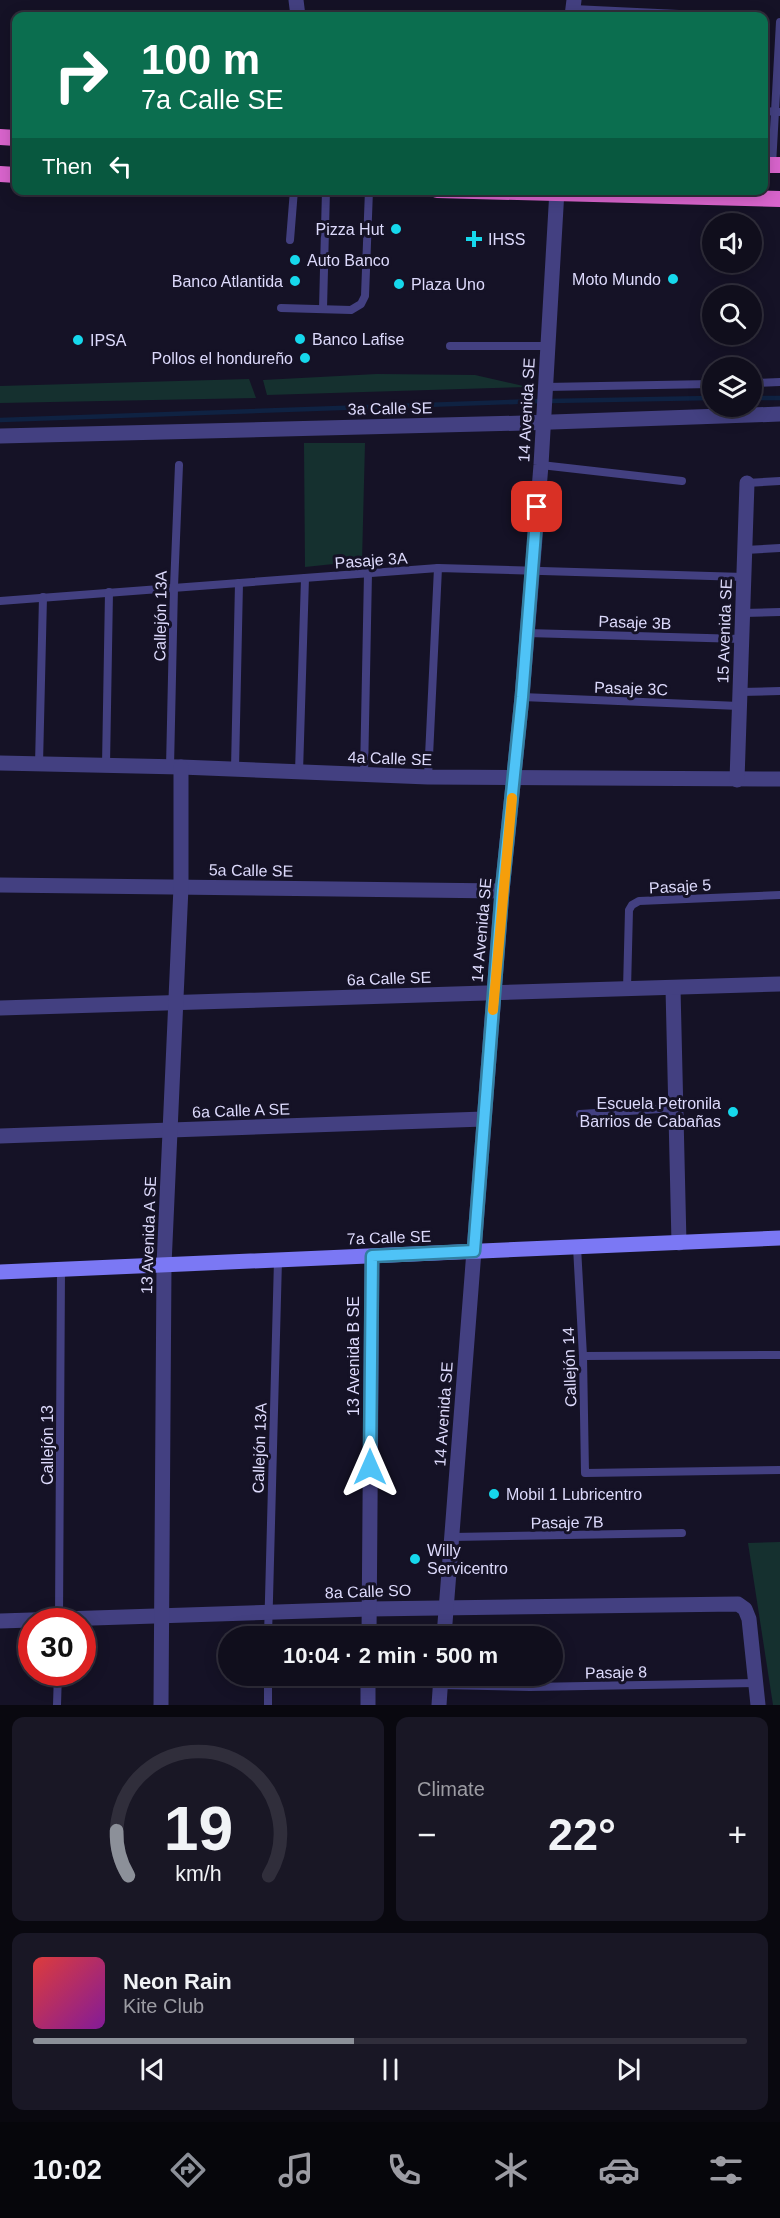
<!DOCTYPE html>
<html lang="en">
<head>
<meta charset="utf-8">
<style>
	body { margin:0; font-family:Helvetica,sans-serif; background:#191725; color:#f1f3f6; height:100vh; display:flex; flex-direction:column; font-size:22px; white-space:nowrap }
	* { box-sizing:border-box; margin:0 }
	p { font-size:20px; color:#9c9ca3 }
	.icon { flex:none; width:33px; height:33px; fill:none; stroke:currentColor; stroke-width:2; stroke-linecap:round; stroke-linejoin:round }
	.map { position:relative; height:1705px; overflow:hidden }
	.drawer { display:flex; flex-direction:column; gap:12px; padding:12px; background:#09080f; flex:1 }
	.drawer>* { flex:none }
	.banner { position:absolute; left:12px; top:12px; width:756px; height:183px; border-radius:12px; box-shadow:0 3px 15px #0003,0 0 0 2px #302e3b; background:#0b6e4f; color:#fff; overflow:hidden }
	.controls { position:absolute; left:702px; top:213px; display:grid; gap:12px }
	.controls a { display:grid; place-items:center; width:60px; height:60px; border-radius:50%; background:#100e1c; box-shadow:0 3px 15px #0003,0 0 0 2px #302e3b; font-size:30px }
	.speed { position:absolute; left:18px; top:1608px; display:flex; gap:12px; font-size:30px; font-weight:700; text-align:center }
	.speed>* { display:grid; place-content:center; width:78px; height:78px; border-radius:50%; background:#100e1c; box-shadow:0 3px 15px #0003,0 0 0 2px #302e3b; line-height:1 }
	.speed .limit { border:9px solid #d22; background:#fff; color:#111 }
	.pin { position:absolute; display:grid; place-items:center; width:51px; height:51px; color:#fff; margin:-26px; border-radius:12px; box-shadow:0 3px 9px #0006 }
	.me { position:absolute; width:66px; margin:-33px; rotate:0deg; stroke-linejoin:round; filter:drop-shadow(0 0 4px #0008) }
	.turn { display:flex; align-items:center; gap:21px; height:126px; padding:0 30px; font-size:27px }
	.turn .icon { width:78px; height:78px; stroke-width:2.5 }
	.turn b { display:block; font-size:42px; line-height:51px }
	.then { display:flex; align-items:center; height:57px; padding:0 30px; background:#0003; gap:12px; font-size:22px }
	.big { font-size:45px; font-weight:800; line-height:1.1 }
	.drawer .tile { flex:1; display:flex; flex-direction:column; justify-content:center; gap:9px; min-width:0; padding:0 21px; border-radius:12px; background:#191725 }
	.drawer .dial { align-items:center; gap:0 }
	.dial svg { height:156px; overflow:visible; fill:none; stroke:#302e3b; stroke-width:7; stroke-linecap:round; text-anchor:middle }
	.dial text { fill:#f1f3f6; stroke:none }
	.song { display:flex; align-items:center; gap:18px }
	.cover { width:72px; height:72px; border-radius:9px; background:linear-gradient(135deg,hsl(0 70% 55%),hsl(290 70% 35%)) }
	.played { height:6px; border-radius:3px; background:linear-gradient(90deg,#8c9099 45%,#302e3b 45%) }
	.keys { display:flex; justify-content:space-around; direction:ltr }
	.heat { display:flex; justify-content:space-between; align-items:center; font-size:33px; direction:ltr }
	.drawer .tiles { flex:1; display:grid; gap:12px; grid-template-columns:1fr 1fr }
	.tile:last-child { grid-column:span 2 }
	.trip { position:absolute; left:218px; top:1626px; width:345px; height:60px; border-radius:30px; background:#100e1c; box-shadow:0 3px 15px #0003,0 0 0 2px #302e3b; font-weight:800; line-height:60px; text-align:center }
	.menu { display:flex; height:96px; justify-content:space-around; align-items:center; background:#06060b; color:#9c9ca3 }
	.menu .icon { width:42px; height:42px }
	.menu .selected { color:#8c9099 }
	.menu b { font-size:27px; color:#f1f3f6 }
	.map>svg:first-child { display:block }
</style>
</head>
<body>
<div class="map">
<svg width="780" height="1705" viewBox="0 0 780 1705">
	<rect width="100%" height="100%" fill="#151226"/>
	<g fill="#15302f">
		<polygon points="377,374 475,375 528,387 267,395 263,380"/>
		<polygon points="249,379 256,398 0,403 0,386"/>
		<polygon points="304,443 365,443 362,561 305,567"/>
		<polygon points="780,1542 780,1705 773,1705 748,1543"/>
	</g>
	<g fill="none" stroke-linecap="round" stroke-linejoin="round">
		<g stroke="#0f2242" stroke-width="4.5">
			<polyline points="752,398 780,398"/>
			<polyline points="549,401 712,398"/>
			<polyline points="0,420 540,401"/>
		</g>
		<g stroke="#434081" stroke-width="8">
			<polyline points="573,9 679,14 681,16"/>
			<polyline points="243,16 248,16"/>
			<polyline points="283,16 298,15"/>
			<polyline points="764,111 780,112"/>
			<polyline points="772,165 780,22"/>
			<polyline points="290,240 294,190"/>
			<polyline points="281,308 351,310 361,304 365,296 369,190"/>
			<polyline points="323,309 326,190"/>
			<polyline points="450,346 548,346"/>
			<polyline points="752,383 780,382"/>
			<polyline points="545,387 712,384"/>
			<polyline points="541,465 682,481"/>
			<polyline points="747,483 780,481"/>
			<polyline points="745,550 780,548"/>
			<polyline points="0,601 438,568 744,577"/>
			<polyline points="743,613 780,612"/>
			<polyline points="527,633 742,639"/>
			<polyline points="740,692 780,691"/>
			<polyline points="522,697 739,706"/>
			<polyline points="39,764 43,597"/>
			<polyline points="106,765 109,592"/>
			<polyline points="170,767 174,587 179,465"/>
			<polyline points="235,769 239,583"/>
			<polyline points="299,772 305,578"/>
			<polyline points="364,775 368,573"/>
			<polyline points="428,777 438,568"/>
			<polyline points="627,989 629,910 632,905 639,901 780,895"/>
			<polyline points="580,1114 676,1108"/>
			<polyline points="577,1247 583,1356 585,1473 780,1470"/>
			<polyline points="583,1356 780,1355"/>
			<polyline points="452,1537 682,1533"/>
			<polyline points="59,1620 61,1269"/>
			<polyline points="268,1636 278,1260"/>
			<polyline points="268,1676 268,1705"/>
			<polyline points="441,1685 530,1687 756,1683"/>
			<polyline points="57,1705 58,1672"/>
		</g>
		<g stroke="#434081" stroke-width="15">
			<polyline points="296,0 298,16"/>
			<polyline points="0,436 524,423 780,414"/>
			<polyline points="0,763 181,767 428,777 780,779"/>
			<polyline points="737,780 747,483"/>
			<polyline points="0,885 502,891"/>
			<polyline points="673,988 679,1243"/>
			<polyline points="0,1008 780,984"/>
			<polyline points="0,1136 484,1119"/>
			<polyline points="0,1621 369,1609 738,1604 745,1609 749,1619 758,1705"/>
			<polyline points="369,1636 372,1256"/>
			<polyline points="161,1705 164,1265 181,887 181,767"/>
			<polyline points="368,1705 368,1676"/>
		</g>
		<g stroke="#434081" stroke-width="15">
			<polyline points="572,16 574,0"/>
			<polyline points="444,1636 502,891 522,697 541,465 557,190"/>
			<polyline points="439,1705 441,1676"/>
		</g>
		<polyline stroke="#7b78f4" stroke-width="15" points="0,1272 780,1238"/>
		<g stroke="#d864cc" stroke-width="16">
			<polyline points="0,137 16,138"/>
			<polyline points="764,165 780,165"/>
			<polyline points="0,174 16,175"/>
			<polyline points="437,190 780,199"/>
		</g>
	</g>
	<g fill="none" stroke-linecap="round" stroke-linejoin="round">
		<defs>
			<polyline id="route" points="370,1467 372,1256 474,1251 502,891 522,697 537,507"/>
		</defs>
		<use href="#route" stroke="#337fa1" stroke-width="15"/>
		<use href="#route" stroke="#4fc3f7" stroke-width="10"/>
		<polyline stroke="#f59e0b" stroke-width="10" points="493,1010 512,798"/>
	</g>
	<g fill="#16d8ec" stroke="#151226" stroke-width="2">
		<circle cx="396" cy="229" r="6"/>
		<path d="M471 230h6v6h6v6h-6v6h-6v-6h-6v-6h6z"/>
		<circle cx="295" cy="260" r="6"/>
		<circle cx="673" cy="279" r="6"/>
		<circle cx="295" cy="281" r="6"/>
		<circle cx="399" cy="284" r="6"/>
		<circle cx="300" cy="339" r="6"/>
		<circle cx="78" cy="340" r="6"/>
		<circle cx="305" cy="358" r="6"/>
		<circle cx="733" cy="1112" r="6"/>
		<circle cx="494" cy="1494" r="6"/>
		<circle cx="415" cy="1559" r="6"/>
	</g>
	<g text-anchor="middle" stroke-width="6" stroke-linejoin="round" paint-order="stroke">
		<g font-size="16" fill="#dddafc" stroke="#151226" text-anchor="start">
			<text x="384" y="235" text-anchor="end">Pizza Hut</text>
			<text x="488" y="245">IHSS</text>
			<text x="307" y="266">Auto Banco</text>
			<text x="661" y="285" text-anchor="end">Moto Mundo</text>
			<text x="283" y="287" text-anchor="end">Banco Atlantida</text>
			<text x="411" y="290">Plaza Uno</text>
			<text x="312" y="345">Banco Lafise</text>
			<text x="90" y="346">IPSA</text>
			<text x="293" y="364" text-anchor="end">Pollos el hondureño</text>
			<text x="721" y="1109" text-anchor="end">Escuela Petronila<tspan x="721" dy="18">Barrios de Cabañas</tspan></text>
			<text x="506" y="1500">Mobil 1 Lubricentro</text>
			<text x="427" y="1556">Willy<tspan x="427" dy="18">Servicentro</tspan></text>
		</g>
		<g font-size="16" fill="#dddafc" stroke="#151226">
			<text transform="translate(390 408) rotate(-1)" y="6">3a Calle SE</text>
			<text transform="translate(526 410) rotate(-87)" y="6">14 Avenida SE</text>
			<text transform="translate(371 560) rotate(-4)" y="6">Pasaje 3A</text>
			<text transform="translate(160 616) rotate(-89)" y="6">Callejón 13A</text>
			<text transform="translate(635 622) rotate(2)" y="6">Pasaje 3B</text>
			<text transform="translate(724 631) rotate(-88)" y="6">15 Avenida SE</text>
			<text transform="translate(631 688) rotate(2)" y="6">Pasaje 3C</text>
			<text transform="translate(390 758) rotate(2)" y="6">4a Calle SE</text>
			<text transform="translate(251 870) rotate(1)" y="6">5a Calle SE</text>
			<text transform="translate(680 886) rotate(-3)" y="6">Pasaje 5</text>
			<text transform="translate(481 930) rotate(-85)" y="6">14 Avenida SE</text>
			<text transform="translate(389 978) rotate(-2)" y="6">6a Calle SE</text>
			<text transform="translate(241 1110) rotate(-2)" y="6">6a Calle A SE</text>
			<text transform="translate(148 1235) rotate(-88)" y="6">13 Avenida A SE</text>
			<text transform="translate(389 1237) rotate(-2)" y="6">7a Calle SE</text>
			<text transform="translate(353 1356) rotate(-90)" y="6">13 Avenida B SE</text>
			<text transform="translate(569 1367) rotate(-92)" y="6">Callejón 14</text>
			<text transform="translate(443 1414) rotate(-86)" y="6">14 Avenida SE</text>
			<text transform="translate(47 1445) rotate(-90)" y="6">Callejón 13</text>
			<text transform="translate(259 1448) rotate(-88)" y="6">Callejón 13A</text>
			<text transform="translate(567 1522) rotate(-1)" y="6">Pasaje 7B</text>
			<text transform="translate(368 1591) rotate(-2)" y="6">8a Calle SO</text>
			<text transform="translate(616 1672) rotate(-1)" y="6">Pasaje 8</text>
		</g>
	</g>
</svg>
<div class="controls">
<a><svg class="icon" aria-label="sound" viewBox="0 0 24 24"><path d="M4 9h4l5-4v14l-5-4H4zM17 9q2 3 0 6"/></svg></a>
<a><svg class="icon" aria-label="search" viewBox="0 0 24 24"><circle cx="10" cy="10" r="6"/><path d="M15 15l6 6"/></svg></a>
<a><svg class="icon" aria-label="layers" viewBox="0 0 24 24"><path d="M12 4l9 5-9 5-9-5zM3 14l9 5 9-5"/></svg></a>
</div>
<div class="speed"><div class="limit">30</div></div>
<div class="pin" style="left:537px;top:507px;background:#d93025"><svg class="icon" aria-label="arrive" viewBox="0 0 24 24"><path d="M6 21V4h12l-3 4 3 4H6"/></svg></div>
<svg class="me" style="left:370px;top:1467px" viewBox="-20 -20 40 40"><path d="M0-17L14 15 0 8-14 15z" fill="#4fc3f7" stroke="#fff" stroke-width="4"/></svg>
<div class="trip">10:04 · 2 min · 500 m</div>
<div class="banner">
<div class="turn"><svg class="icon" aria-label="right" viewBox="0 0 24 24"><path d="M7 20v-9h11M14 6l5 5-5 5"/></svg><div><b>100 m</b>7a Calle SE</div></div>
<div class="then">Then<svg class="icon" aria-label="left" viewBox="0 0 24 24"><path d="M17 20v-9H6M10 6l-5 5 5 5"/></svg></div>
</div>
</div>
<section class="drawer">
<div class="tiles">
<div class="tile dial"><svg viewBox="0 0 100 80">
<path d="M14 69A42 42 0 1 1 86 69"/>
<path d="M14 69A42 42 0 0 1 8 46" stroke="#8c9099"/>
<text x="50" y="56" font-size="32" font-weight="700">19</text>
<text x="50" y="72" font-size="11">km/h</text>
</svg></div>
<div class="tile"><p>Climate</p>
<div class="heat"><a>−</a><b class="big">22°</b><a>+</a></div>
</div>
<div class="tile">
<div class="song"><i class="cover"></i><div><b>Neon Rain</b><p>Kite Club</p></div></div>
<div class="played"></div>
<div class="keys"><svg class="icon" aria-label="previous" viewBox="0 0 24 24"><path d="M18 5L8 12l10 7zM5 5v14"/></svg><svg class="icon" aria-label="pause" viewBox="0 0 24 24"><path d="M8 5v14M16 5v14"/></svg><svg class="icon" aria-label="next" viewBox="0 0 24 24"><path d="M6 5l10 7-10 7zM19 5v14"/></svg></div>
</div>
</div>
</section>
<nav class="menu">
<b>10:02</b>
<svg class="icon selected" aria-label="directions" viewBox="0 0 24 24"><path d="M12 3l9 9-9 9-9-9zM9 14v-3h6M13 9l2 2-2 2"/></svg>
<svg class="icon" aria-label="music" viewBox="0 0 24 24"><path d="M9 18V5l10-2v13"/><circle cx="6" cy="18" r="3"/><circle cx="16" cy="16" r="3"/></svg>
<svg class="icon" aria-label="phone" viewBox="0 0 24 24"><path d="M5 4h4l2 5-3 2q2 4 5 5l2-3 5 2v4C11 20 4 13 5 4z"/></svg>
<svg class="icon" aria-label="climate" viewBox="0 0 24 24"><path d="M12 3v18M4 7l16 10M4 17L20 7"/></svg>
<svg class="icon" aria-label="car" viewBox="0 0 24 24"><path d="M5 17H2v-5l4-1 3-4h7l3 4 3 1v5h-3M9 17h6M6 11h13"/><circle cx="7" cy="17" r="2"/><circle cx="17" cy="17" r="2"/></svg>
<svg class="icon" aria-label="filters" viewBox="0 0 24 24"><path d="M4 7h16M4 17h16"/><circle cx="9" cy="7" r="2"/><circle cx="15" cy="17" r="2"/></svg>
</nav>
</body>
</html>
